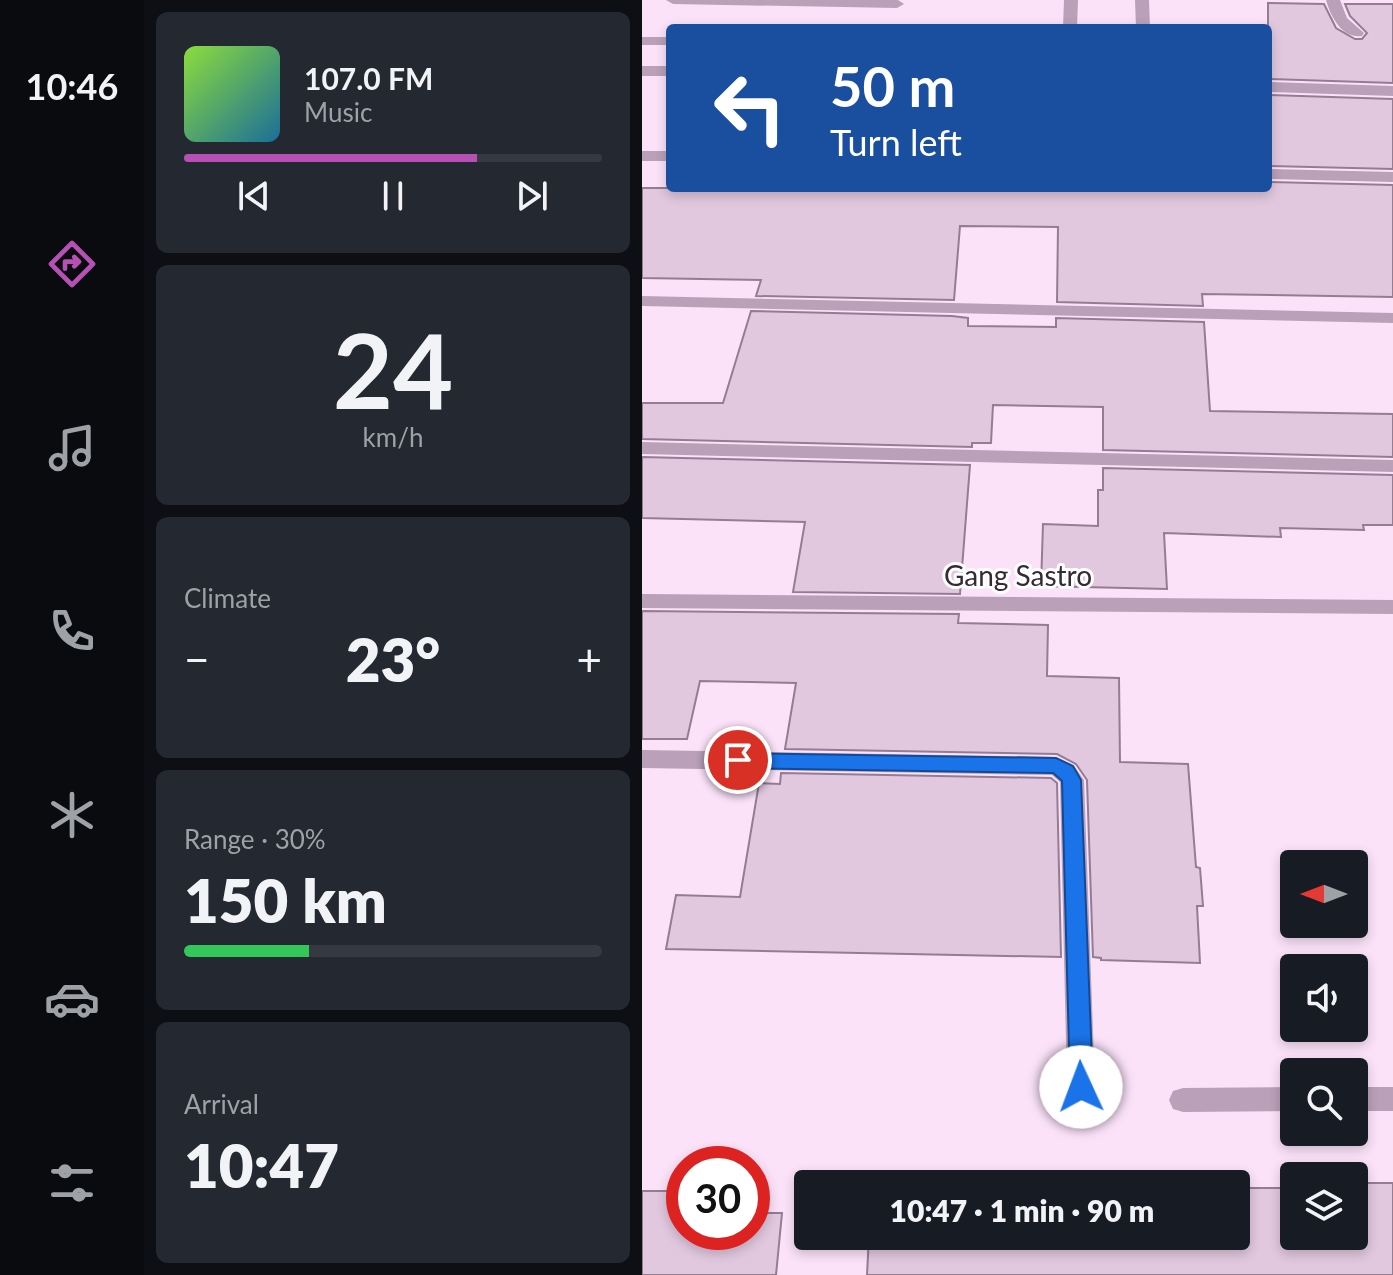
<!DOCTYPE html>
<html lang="en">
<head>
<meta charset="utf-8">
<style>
	body { margin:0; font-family:Lato,sans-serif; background:#242831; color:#f1f3f6; height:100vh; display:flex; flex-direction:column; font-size:30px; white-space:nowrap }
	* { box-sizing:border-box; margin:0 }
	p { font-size:26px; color:#9ea1a6 }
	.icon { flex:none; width:44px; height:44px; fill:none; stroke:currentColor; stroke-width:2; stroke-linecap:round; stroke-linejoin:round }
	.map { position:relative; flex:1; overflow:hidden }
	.details { display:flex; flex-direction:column; gap:12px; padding:12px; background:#0d0f14; width:498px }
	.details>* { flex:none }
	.top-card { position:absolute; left:24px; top:24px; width:606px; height:168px; border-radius:8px; box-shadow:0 4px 12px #0003; background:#1a4fa0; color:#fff; overflow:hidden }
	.needle { width:52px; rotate:270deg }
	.buttons { position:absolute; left:638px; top:850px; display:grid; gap:16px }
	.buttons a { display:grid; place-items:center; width:88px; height:88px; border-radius:8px; background:#171b24; box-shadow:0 4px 12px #0003; font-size:40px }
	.speed { position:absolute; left:24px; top:1146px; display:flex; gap:16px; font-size:40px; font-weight:700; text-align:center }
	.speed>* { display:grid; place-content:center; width:104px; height:104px; border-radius:50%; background:#171b24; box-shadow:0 4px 12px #0003; line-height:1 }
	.speed .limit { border:12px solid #d22; background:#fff; color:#111 }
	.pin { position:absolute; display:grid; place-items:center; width:68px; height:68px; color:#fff; margin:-34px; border:4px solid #fff; border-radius:50%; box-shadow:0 2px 8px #0007 }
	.me { position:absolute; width:88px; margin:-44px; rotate:358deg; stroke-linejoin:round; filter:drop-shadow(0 0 6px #0008) }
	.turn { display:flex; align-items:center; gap:28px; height:168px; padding:0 32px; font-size:36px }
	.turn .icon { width:104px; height:104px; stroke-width:2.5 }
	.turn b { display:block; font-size:56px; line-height:68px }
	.big { font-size:60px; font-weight:800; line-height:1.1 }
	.details .card { flex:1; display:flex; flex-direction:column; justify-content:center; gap:12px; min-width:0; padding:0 28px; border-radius:12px; background:#242831 }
	.details .dial { align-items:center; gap:0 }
	.dial b { font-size:104px; line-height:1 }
	.song { display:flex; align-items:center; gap:24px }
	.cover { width:96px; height:96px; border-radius:12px; background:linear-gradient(135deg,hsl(90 70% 55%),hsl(200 70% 35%)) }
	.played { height:8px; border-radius:4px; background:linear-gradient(90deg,#b650b4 70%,#363941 70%) }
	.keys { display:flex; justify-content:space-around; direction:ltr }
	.heat { display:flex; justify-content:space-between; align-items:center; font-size:44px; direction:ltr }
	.charge { height:12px; border-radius:6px; background:linear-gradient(90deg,#34c759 30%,#363941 0) }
	.trip { position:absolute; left:152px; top:1170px; width:456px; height:80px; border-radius:8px; background:#171b24; box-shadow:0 4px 12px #0003; font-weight:800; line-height:80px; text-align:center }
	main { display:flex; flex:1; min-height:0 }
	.tabs { display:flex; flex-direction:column; width:144px; justify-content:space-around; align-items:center; background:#090b0e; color:#9ea1a6 }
	.tabs .icon { width:56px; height:56px }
	.tabs .on { color:#b650b4 }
	.tabs b { font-size:36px; color:#f1f3f6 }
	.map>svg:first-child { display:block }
</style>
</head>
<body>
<main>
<nav class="tabs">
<b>10:46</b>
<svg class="icon on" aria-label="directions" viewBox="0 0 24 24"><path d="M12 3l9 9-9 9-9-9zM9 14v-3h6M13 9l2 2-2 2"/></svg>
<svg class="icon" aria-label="music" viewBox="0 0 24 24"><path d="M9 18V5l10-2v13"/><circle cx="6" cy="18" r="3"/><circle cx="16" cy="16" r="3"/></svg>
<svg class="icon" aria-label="phone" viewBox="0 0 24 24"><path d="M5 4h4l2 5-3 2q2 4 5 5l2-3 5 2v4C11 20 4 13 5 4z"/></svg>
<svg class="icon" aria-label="climate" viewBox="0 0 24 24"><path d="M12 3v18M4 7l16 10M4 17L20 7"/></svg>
<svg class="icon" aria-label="car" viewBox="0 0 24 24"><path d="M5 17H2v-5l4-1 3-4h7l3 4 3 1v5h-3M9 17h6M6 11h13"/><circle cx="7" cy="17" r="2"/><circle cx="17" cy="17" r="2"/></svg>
<svg class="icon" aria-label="filters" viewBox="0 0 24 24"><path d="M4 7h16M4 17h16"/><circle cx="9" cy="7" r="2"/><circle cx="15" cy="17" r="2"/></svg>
</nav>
<section class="details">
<div class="card">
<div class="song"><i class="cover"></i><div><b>107.0 FM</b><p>Music</p></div></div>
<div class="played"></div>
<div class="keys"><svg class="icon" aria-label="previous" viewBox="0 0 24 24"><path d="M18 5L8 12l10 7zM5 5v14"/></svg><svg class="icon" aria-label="pause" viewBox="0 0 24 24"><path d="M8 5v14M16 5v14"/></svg><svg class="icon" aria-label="next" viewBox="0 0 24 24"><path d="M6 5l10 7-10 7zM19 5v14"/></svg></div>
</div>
<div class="card dial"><b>24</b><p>km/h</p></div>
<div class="card"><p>Climate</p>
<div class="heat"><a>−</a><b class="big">23°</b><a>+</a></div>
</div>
<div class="card"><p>Range · 30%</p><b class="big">150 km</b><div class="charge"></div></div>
<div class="card"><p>Arrival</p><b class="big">10:47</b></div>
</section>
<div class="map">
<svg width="751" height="1275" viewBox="0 0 751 1275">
	<rect width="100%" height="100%" fill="#fbe2f9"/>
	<g fill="#e1c8df" stroke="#947d92" stroke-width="2">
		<polygon points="626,3 682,4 694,28 713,39 720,39 725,33 708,16 703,4 751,4 751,83 626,79"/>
		<polygon points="626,95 751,99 751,169 626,166"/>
		<polygon points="626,182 751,185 751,297 560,294 561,306 415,302 416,227 318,226 312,300 114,296 119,280 0,278 0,188 626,188"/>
		<polygon points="109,311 310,316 326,318 326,326 414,327 414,318 562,322 568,411 751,414 751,457 461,450 461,407 351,405 349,443 330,443 330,447 0,439 0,403 81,403"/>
		<polygon points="0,457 328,465 318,594 151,592 163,522 0,518"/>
		<polygon points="461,468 751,475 751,525 721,525 722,530 638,528 639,537 522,533 525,589 399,586 401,524 456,526 456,490 461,490"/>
		<polygon points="0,611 317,614 316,623 406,625 405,676 477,678 478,762 546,764 554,867 558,868 561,906 555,906 558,963 459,960 459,958 451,957 445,780 434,764 415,754 143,749 154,683 58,681 45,739 0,739"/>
		<polygon points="139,773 409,778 415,783 419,957 24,949 34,895 98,897 117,783 138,784"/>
		<polygon points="355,1181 539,1181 604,1183 604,1188 652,1188 652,1236 712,1236 712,1183 751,1183 751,1275 225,1275 227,1236 594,1236 594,1184 354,1184"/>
		<polygon points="0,1191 42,1191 42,1232 110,1232 110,1213 140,1213 134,1275 0,1275"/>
	</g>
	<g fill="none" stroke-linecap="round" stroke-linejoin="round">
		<g fill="#baa0b9" fill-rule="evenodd">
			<polygon points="24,0 256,0 262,4 255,8 31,4"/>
			<polygon points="422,0 436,0 435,28 421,28"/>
			<polygon points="493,0 507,0 508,28 494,28"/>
			<path d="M 684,0 L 698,0 L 705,18 L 722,33 L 720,36 C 700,39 689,17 684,0 Z"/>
			<rect x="0" y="37" width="28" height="8"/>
			<rect x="0" y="66" width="28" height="10"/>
			<polygon points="626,82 751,86 751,96 626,92"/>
			<rect x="0" y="151" width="28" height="10"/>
			<polygon points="626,169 751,172 751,182 626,179"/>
			<polygon points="0,296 751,313 751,323 0,306"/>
			<polygon points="0,442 751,460 751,472 0,454"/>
			<polygon points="0,594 751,600 751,614 0,608"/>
			<polygon points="0,750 414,757 432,766 442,780 453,1087 449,1095 439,1099 429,1095 425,1087 418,782 410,775 0,768"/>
			<polygon points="652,1087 652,1111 541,1112 531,1109 527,1100 531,1091 541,1088"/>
			<rect x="712" y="1087" width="39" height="24"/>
		</g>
	</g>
	<polygon fill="#1a73e8" stroke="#114b97" stroke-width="2" points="96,753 414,758 431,766 439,780 451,1087 447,1094 439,1097 431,1094 428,1087 420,781 411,773 96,768 86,760"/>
	<g text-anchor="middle" stroke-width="6" stroke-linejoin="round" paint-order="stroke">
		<g font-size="28" fill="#342b34" stroke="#fff">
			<text x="376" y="586">Gang Sastro</text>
		</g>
	</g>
</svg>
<div class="buttons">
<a><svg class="needle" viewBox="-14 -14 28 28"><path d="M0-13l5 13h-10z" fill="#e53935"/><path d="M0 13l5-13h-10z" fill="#9ea1a6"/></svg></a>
<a><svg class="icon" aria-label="sound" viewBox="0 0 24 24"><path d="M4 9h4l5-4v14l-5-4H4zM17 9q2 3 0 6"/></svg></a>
<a><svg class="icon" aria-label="search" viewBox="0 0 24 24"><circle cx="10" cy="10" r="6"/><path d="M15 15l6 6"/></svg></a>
<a><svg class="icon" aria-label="layers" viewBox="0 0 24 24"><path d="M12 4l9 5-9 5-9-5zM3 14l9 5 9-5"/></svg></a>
</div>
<div class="speed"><div class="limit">30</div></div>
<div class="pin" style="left:96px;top:760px;background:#d93025"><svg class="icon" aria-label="arrive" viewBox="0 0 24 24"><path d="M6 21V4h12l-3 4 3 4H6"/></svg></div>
<svg class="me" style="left:439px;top:1087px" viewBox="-20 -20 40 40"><circle r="19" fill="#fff"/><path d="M0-13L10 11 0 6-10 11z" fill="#1a73e8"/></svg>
<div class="trip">10:47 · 1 min · 90 m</div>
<div class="top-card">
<div class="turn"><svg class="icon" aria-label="left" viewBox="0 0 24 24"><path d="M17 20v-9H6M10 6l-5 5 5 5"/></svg><div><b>50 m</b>Turn left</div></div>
</div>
</div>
</main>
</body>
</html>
